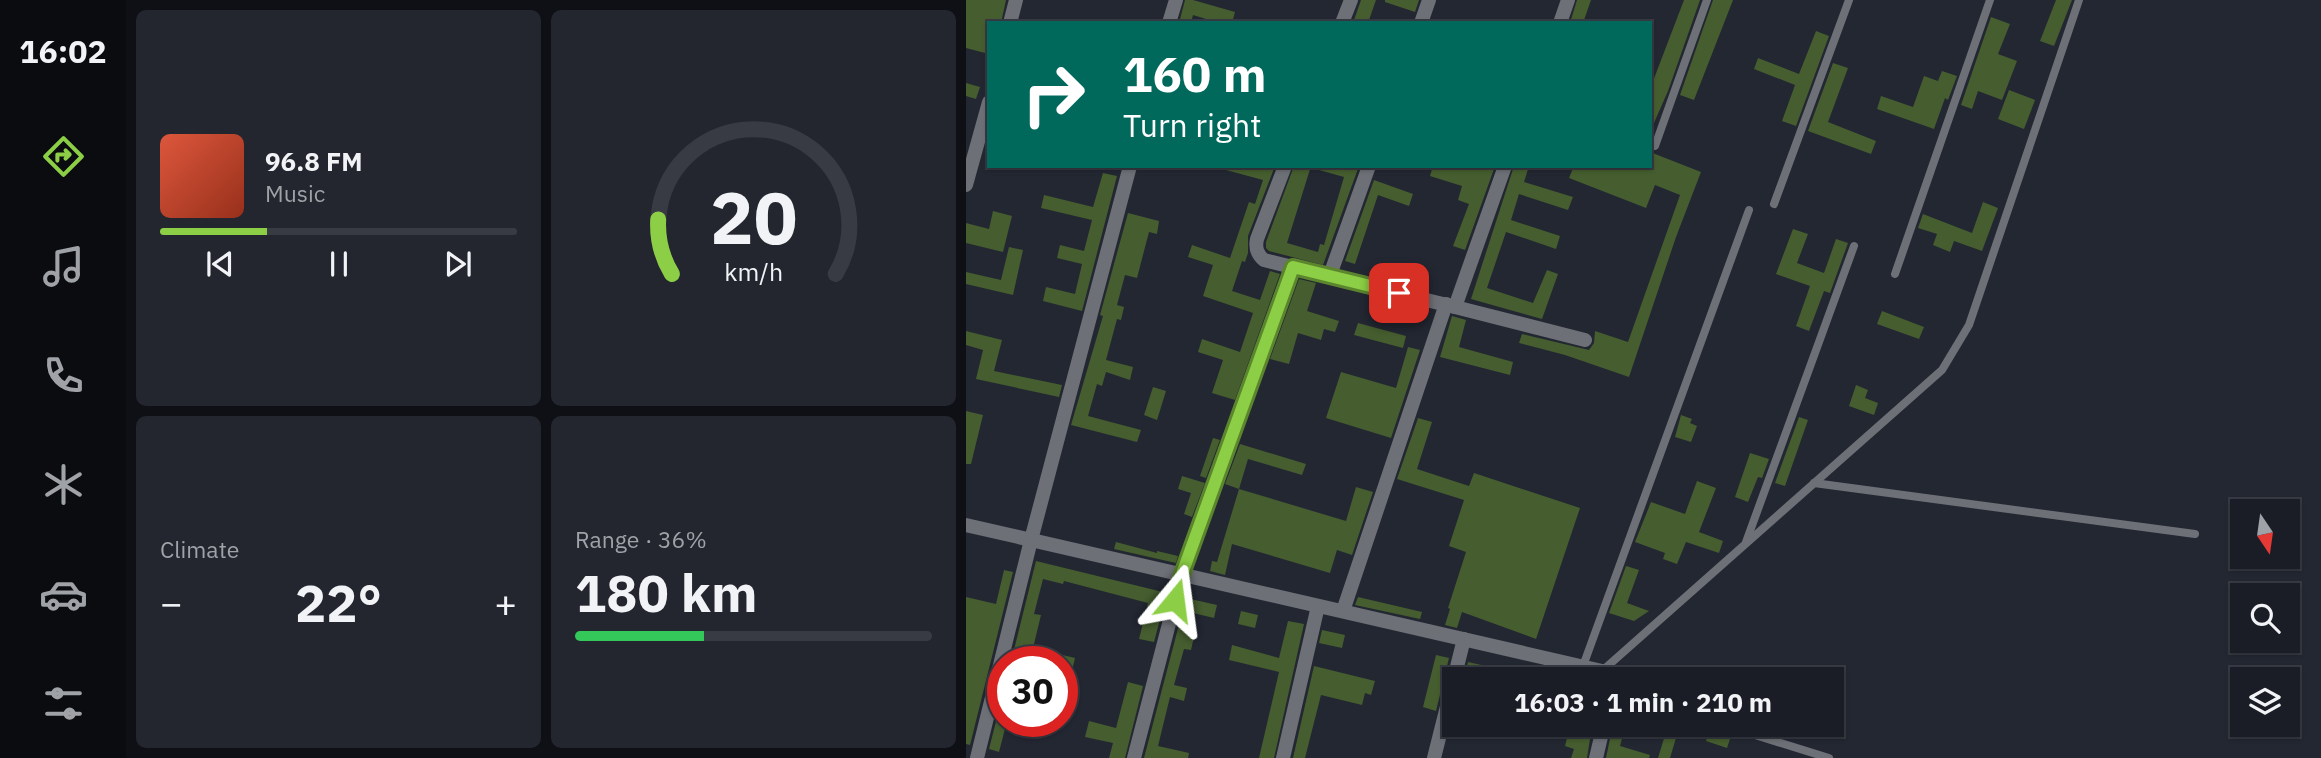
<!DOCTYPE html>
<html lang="en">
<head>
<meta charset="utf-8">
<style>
	body { margin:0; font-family:"IBM Plex Sans",sans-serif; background:#23262e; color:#f1f3f6; height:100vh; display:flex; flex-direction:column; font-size:26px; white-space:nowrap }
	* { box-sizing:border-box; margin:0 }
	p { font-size:23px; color:#9fa2a7 }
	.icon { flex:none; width:38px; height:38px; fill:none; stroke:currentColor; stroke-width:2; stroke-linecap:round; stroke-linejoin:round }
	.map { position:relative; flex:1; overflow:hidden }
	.side { display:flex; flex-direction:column; gap:10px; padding:10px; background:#0e1015; width:840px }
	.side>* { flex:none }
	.hud { position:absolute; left:21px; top:21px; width:665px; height:147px; border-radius:0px; box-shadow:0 2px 5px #0004,0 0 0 2px #383b43; background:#00695c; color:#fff; overflow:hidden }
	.needle { width:46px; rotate:167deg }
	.controls { position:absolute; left:1264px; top:499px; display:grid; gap:14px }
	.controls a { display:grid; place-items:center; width:70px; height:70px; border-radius:0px; background:#1a1d26; box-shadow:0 2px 5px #0004,0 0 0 2px #383b43; font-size:35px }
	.speed { position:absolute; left:21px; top:646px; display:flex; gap:14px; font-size:35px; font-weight:700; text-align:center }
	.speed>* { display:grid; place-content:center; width:91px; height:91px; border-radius:50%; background:#1a1d26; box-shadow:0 2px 5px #0004,0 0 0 2px #383b43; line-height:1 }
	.speed .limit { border:10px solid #d22; background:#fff; color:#111 }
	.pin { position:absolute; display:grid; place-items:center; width:60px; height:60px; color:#fff; margin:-30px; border-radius:14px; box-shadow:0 4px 10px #0006 }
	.me { position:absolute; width:77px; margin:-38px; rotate:16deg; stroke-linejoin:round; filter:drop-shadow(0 0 5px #0008) }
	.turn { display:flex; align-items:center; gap:24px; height:147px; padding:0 21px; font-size:32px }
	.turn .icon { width:91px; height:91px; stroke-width:2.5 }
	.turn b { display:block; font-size:49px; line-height:60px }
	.big { font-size:52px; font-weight:800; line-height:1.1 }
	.side .tile { flex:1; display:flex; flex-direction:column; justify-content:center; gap:10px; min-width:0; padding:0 24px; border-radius:10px; background:#23262e }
	.side .dial { align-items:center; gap:0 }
	.dial svg { height:182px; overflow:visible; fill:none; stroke:#383b43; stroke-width:7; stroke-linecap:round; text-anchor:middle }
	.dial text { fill:#f1f3f6; stroke:none }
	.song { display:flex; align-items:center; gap:21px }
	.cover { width:84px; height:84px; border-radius:10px; background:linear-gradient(135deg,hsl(10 70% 55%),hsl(10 70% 35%)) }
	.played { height:7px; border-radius:4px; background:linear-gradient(90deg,#8cce45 30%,#383b43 30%) }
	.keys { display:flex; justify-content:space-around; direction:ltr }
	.heat { display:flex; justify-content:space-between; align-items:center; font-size:38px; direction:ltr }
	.charge { height:10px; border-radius:5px; background:linear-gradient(90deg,#34c759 36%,#383b43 0) }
	.side .tiles { flex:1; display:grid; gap:10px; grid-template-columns:repeat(2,1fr) }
	.trip { position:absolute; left:476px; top:667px; width:402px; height:70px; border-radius:0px; background:#1a1d26; box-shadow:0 2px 5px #0004,0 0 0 2px #383b43; font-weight:800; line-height:70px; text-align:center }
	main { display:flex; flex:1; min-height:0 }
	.tabs { display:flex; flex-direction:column; width:126px; justify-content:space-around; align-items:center; background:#0a0c0f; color:#9fa2a7 }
	.tabs .icon { width:49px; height:49px }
	.tabs .selected { color:#8cce45 }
	.tabs b { font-size:32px; color:#f1f3f6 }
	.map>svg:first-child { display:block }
</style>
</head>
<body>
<main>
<nav class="tabs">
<b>16:02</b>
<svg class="icon selected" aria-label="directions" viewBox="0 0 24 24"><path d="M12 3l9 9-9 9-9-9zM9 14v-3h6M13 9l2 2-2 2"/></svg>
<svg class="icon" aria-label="music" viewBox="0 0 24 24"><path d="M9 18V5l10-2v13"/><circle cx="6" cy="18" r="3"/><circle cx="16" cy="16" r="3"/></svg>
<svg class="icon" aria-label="phone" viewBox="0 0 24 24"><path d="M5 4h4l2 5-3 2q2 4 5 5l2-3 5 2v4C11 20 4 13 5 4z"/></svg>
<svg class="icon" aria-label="climate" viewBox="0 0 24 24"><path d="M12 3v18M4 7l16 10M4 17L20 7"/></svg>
<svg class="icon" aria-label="car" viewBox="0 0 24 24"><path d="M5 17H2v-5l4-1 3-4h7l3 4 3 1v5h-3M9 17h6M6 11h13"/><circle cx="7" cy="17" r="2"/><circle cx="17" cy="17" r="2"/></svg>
<svg class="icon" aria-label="filters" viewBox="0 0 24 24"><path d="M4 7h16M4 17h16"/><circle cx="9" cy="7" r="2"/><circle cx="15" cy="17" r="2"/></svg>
</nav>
<section class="side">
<div class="tiles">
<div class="tile">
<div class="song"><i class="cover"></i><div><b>96.8 FM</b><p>Music</p></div></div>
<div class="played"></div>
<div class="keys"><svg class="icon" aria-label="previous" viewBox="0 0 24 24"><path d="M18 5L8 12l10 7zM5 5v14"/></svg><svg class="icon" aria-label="pause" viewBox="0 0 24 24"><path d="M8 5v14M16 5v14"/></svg><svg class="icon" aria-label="next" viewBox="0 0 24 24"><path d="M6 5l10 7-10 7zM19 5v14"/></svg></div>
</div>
<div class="tile dial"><svg viewBox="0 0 100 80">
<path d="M14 69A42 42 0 1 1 86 69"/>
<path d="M14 69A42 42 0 0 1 8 45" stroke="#8cce45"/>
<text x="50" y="56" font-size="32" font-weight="700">20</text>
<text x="50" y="72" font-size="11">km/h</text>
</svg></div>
<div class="tile"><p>Climate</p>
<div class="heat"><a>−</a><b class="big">22°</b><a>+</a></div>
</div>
<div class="tile"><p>Range · 36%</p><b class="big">180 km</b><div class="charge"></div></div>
</div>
</section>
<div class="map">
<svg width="1355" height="758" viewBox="0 0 1355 758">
	<rect width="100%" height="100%" fill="#232732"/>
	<g fill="#455d2f">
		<polygon points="0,0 40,0 35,23 23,23 23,54 0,48"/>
		<polygon points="219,0 227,0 269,12 266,23 253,23 227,15 225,23 213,23"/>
		<polygon points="395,0 410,0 402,23 387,23"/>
		<polygon points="419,0 453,0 449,12 419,2"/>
		<polygon points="611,0 625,0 617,23 604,23"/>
		<polygon points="718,0 734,0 702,91 684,132 684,89"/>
		<polygon points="747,0 767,0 728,100 714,95"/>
		<polygon points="1090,0 1106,0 1088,46 1074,41"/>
		<polygon points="1025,17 1044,24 1032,54 1051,61 1036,100 1012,91 1006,109 995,105"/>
		<polygon points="850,31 863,36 830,126 816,121 829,85 788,69 792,58 833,74"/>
		<polygon points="867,63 882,68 862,122 910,141 905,154 842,131"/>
		<polygon points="976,71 991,76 982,100 979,98 968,129 911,109 915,96 947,107 958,76 972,81"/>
		<polygon points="0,83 14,87 10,99 0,96"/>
		<polygon points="1043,90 1069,100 1058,129 1032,119"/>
		<polygon points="684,152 735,172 710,237 663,377 599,355 553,343 556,334 623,350 628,343 629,331 662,342 714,195 689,185 680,208 603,178 608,166 684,166"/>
		<polygon points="260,166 309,166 282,236 282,253 279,262 276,261 266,291 294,300 304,271 314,274 269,400 246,393 257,360 232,352 236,339 274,352 287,313 237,296 247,265 222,257 226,245 264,258 283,202 289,204 297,180 260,170"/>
		<polygon points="328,166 345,166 321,243 352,252 354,244 358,245 378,177 353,170 354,166 393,166 357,265 303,251 300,248 300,242"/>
		<polygon points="467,166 520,166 528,169 499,250 487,246 503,204 492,200 496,186 464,176"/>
		<polygon points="548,166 563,166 558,182 607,197 602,210 553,194 545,220 594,236 590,249 540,232 521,288 567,303 581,270 592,274 576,319 505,299"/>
		<polygon points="137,173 151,176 116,311 77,301 80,287 109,294 116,264 91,258 94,245 118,251 126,220 75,208 78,195 127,207"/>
		<polygon points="408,180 447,194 443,206 412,195 389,264 379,261"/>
		<polygon points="1017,202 1032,208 1016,251 988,241 984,252 967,245 971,234 952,228 957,214 1006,233"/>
		<polygon points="27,211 46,216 37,252 0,243 0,223 23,229"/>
		<polygon points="162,213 193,221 191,234 183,232 171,278 159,275 151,305 158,307 155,320 151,319 140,360 167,367 164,380 140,372 136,386 131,384 122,416 175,430 171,442 105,425 137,316 134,315"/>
		<polygon points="827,229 842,234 831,263 858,273 870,239 882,243 864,293 858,291 843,331 830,326 844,286 810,274"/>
		<polygon points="43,247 57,250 47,295 0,284 0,272 35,280"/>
		<polygon points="333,279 350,283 341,311 373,321 369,332 358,329 355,340 332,333 323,364 304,359"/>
		<polygon points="916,311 958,327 953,339 911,324"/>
		<polygon points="486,316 500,320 493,347 547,362 544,375 474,357"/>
		<polygon points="392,323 440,336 437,348 388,335"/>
		<polygon points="0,331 36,340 28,371 96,385 93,397 10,379 17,350 0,345"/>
		<polygon points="442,347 454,350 425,438 360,418 375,372 430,388"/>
		<polygon points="890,385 902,390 899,398 912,403 908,415 883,406"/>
		<polygon points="187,387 200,391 191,420 178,415"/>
		<polygon points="0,411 17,415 5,464 0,464"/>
		<polygon points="715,415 726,419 724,423 731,426 725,442 709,437"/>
		<polygon points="833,417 842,420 819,486 809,483"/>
		<polygon points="452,418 466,422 451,469 503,486 508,473 614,508 570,639 496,612 491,628 479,625 484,609 482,608 500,552 483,546 498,500 431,479"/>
		<polygon points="247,438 254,440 240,478 234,476"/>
		<polygon points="274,444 340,464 336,475 282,459 273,489 380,521 390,487 407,492 386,555 371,550 364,573 266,544 259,575 244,571 246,561 251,562 273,489 259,484"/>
		<polygon points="784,453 803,459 796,478 792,477 782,502 769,497"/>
		<polygon points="216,476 239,483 226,517 218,514 225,493 212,489"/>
		<polygon points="731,481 750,488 733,532 757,541 753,553 720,542 711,564 697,559 699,553 669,542 685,502 719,514"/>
		<polygon points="150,542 191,553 191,551 212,556 210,563 148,549"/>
		<polygon points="70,561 201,593 188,642 173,639 182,603 98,581 97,584 77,579 68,614 75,615 67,648 109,658 101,692 96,692 96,662 68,662 57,659 56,662 45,662"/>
		<polygon points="660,566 673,570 661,603 683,611 668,621 643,613"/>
		<polygon points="38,570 47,572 4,745 0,744 0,597 30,604"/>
		<polygon points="392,597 456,612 454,619 389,605"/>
		<polygon points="220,598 251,605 248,618 227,613 221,636 228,637 225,650 218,649 208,685 221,688 218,701 204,697 192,746 223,753 222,758 178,758"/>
		<polygon points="275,611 292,615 289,628 272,624"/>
		<polygon points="322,621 338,624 308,758 293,758 313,672 263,660 266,645 313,658"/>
		<polygon points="356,630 379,635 376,648 353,643"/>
		<polygon points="470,655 483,658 470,711 457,707"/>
		<polygon points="502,662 556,674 555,679 498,679"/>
		<polygon points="348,666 409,681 405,695 399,693 396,705 355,695 339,758 327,758"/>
		<polygon points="661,666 694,676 694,679 657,679"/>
		<polygon points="162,682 177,686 159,758 143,758 147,743 119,737 123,721 150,728"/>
		<polygon points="37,694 37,721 41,721 33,752 23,749"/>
		<polygon points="647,724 660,724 654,746 684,755 683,758 640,758"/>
		<polygon points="743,730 765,736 761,748 740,741"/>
		<polygon points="602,734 624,739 621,758 605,758 608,749 599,746"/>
		<polygon points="699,735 710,738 704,758 692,758"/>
	</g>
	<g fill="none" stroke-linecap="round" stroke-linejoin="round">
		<g stroke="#6d7076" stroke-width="8">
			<polyline points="689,146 741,0"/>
			<polyline points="808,204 883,0"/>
			<polyline points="929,274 1024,0"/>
			<polyline points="848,483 1229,534"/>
			<polyline points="780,542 888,246"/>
			<polyline points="617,666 783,210"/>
			<polyline points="636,671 976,370 1003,325 1113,0"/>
			<polyline points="754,724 863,758"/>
		</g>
		<g stroke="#6d7076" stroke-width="14">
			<polyline points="44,23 50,0"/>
			<polyline points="203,23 210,0"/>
			<polyline points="376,23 385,0"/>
			<polyline points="455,23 463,0"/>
			<polyline points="594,23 602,0"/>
			<path d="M 319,166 L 291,239 C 289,248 291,254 298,260 L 489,307 L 539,166"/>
			<polyline points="0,185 23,102"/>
			<polyline points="364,275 403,166"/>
			<polyline points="489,307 619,340"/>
			<polyline points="0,525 636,671 642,679"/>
			<polyline points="377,611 480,304"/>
			<polyline points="11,758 65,540 164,166"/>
			<polyline points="168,758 216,574 327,267"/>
			<polyline points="317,758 352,606"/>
			<polyline points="468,758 498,639"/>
			<polyline points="630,758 638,724"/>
		</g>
	</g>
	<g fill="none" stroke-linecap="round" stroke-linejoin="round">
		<defs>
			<polyline id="route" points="209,600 216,574 327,267 433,293"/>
		</defs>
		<use href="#route" stroke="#5b862d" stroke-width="18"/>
		<use href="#route" stroke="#8cce45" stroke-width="12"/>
	</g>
</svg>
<div class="controls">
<a><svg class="needle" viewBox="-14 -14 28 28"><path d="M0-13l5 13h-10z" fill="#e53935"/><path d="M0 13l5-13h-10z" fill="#9fa2a7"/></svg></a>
<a><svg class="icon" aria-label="search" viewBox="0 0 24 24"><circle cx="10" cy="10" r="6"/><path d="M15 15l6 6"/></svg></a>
<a><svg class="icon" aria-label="layers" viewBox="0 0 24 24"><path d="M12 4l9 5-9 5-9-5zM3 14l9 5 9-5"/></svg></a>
</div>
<div class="speed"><div class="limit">30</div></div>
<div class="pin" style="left:433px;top:293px;background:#d93025"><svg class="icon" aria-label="arrive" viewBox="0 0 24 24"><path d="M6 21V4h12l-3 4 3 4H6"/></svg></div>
<svg class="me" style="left:209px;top:600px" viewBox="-20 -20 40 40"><path d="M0-17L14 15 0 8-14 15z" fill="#8cce45" stroke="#fff" stroke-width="4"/></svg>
<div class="trip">16:03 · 1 min · 210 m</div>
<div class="hud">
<div class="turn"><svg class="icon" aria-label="right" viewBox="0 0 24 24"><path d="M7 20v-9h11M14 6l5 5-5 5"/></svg><div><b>160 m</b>Turn right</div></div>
</div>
</div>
</main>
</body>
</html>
